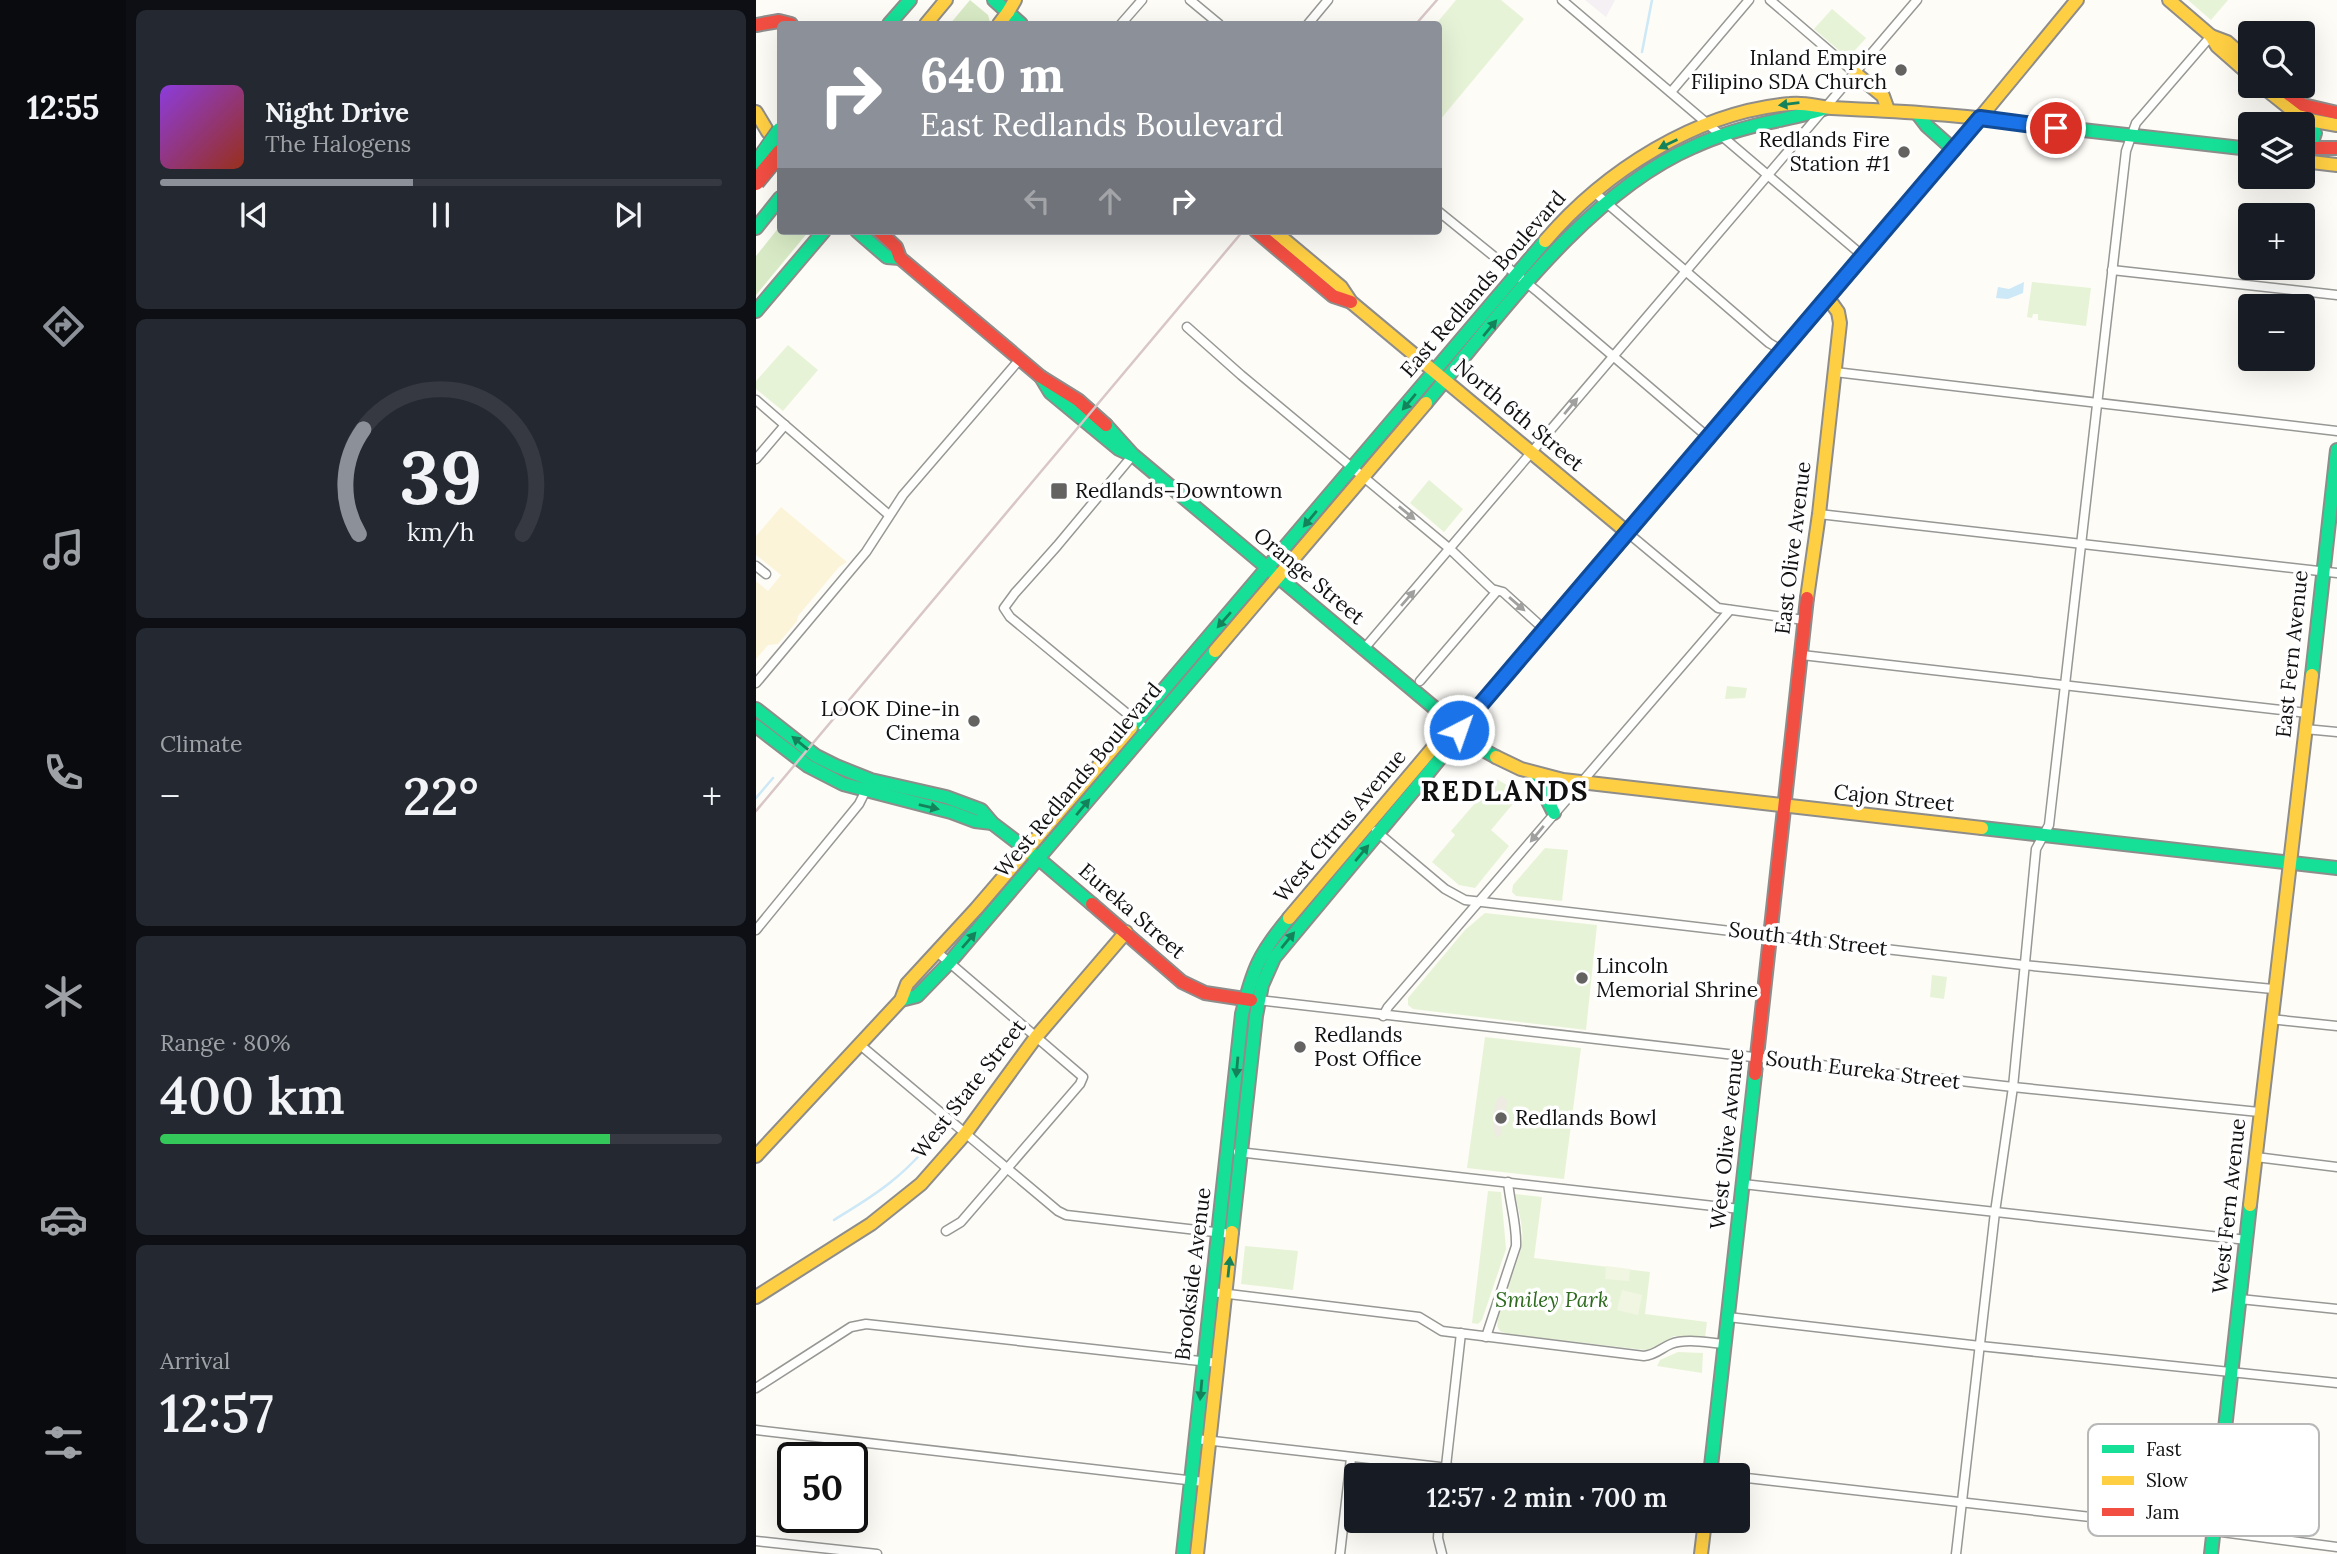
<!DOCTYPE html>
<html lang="en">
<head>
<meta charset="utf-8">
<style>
	body { margin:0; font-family:Lora,serif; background:#242831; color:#f1f3f6; height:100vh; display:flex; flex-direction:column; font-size:26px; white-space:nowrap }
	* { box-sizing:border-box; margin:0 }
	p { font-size:23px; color:#9ea1a6 }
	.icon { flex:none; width:38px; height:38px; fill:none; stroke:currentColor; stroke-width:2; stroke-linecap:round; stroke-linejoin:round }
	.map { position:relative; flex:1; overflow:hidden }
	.panel { display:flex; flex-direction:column; gap:10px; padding:10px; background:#0d0f14; width:630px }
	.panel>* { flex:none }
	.top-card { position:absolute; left:21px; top:21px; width:665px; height:214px; border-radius:7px; box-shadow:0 7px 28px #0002; background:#8c9099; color:#fff; overflow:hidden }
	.fabs { position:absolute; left:1482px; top:21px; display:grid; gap:14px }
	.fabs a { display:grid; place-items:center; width:77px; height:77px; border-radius:7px; background:#171b24; box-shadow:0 7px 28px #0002; font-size:35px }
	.speed { position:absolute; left:21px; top:1442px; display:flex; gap:14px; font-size:35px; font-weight:700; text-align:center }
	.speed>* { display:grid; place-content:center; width:91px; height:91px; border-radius:50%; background:#171b24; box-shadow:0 7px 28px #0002; line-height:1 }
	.speed .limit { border:4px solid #111; border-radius:10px; background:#fff; color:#111 }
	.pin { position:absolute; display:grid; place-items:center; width:60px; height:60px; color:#fff; margin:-30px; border:4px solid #fff; border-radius:50%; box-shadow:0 2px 7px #0007 }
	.me { position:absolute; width:77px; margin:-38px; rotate:41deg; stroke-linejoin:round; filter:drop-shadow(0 0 5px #0008) }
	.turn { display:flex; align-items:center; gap:24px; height:147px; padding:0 28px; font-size:32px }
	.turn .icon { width:91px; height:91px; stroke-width:2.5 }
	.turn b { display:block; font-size:49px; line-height:60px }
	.lanes { display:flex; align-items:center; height:66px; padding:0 28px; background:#0003; justify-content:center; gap:35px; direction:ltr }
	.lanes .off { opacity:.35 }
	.big { font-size:52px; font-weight:600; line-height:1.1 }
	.panel .tile { flex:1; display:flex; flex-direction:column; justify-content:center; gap:10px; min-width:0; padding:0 24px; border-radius:10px; background:#242831 }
	.panel .dial { align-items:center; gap:0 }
	.dial svg { height:182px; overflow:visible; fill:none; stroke:#363941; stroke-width:7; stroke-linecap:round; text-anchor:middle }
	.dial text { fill:#f1f3f6; stroke:none }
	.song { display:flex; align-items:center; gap:21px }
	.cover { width:84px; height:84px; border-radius:10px; background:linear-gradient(135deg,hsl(270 70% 55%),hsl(10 70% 35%)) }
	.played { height:7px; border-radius:4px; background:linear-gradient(90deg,#8c9099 45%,#363941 45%) }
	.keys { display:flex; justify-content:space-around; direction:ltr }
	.heat { display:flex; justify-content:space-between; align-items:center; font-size:38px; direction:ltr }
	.charge { height:10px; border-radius:5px; background:linear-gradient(90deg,#34c759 80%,#363941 0) }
	.trip { position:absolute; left:588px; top:1463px; width:406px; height:70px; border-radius:7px; background:#171b24; box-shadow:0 7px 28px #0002; font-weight:600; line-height:70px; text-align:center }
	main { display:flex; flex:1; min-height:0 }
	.tabs { display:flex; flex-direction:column; width:126px; justify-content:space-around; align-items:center; background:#090b0e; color:#9ea1a6 }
	.tabs .icon { width:49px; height:49px }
	.tabs .current { color:#8c9099 }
	.tabs b { font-size:32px; color:#f1f3f6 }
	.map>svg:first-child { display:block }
</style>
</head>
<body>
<main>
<nav class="tabs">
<b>12:55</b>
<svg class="icon current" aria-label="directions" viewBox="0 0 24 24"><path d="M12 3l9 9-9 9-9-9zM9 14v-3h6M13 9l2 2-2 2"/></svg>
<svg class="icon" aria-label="music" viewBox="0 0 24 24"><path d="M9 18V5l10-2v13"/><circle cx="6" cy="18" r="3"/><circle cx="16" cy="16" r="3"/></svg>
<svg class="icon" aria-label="phone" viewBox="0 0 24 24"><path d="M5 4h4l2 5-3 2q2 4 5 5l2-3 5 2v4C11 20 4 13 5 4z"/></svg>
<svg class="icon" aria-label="climate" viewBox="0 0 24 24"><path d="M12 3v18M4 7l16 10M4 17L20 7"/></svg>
<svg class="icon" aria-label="car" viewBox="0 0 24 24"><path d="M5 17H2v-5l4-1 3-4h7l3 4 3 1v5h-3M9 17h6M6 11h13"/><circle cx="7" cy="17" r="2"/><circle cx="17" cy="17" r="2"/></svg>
<svg class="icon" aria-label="filters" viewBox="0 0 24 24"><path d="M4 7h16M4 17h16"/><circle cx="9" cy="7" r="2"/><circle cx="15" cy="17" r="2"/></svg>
</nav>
<section class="panel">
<div class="tile">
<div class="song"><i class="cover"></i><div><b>Night Drive</b><p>The Halogens</p></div></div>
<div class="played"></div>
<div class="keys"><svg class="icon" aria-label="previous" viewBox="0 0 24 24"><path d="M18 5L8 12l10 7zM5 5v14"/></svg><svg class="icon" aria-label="pause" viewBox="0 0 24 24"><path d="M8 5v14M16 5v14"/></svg><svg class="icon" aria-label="next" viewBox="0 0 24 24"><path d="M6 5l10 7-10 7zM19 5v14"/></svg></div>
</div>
<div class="tile dial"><svg viewBox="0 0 100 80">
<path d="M14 69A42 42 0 1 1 86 69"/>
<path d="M14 69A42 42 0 0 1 16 23" stroke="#8c9099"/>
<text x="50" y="56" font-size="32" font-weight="700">39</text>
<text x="50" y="72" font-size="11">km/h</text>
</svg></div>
<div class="tile"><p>Climate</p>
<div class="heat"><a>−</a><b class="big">22°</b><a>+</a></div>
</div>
<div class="tile"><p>Range · 80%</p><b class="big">400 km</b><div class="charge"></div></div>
<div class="tile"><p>Arrival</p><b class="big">12:57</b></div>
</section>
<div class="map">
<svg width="1581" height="1554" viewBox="0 0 1581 1554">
	<rect width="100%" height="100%" fill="#fdfcf7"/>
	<polygon fill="#f5f0f3" points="829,0 859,0 850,17"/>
	<g fill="#e7f3d7">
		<polygon points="700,0 745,0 768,19 683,121 682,24 680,24"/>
		<polygon points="1432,0 1472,0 1455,20"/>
		<polygon points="1076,9 1110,38 1092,58 1058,29"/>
		<polygon points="1276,282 1335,288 1330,326 1282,320 1282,314 1277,314 1276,318 1271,317"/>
		<polygon points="32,345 62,370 27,411 0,389 0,381"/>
		<polygon points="673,480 707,509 688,532 654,503"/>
		<polygon points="971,686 991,688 989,698 969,699"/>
		<polygon points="740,779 766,793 735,830 753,846 719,888 703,885 676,862 699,835 695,831"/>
		<polygon points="789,848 812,850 806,901 760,896 756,892 757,885"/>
		<polygon points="729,913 841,925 830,1030 657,1009 652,1005 652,998 709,930"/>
		<polygon points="1176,975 1191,977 1188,999 1174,997"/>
		<polygon points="729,1037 825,1048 808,1179 711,1168"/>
		<polygon points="732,1191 745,1192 750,1249 726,1320 722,1324 716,1323"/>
		<path d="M 759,1194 L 786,1197 L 778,1258 L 894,1272 L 889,1314 L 951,1322 L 949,1338 L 918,1336 L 899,1348 L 889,1350 L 751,1334 C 746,1332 744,1332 742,1328 C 737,1313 764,1263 766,1243 C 768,1226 762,1210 759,1194 Z"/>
		<polygon points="489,1246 542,1251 537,1290 485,1284"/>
		<polygon points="922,1352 947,1353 946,1373 901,1366 904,1360"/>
	</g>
	<g fill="#d8eac5">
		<polygon points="214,0 232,15 234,22 232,24 194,24"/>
		<polygon points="24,226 24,231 53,231 0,295 0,256"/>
	</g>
	<polygon fill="#fcf4d9" points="25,507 91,562 83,567 42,616 41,621 22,644 12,645 0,659 0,581 12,591 25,575 0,555 0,536"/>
	<g fill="#f0f6e1">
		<polygon points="850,1266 874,1269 873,1281 849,1279"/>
		<polygon points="866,1290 886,1295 882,1315 861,1310"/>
	</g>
	<polygon fill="#edebe2" points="745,1095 751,1101 749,1126 746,1126 746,1134 740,1138 737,1126 739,1103"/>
	<polygon fill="#cde8f7" points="1268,282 1267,293 1252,299 1240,298 1242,287 1253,289"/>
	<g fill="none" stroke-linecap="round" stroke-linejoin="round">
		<g stroke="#cde8f7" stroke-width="2.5">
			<polyline points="886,52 896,0"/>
			<polyline points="0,798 17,778"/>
			<path d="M 78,1220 C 97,1208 118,1196 136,1181 C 179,1147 227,1076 254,1029"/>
		</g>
		<defs>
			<g id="street">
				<polyline points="434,0 463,24"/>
				<polyline points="806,0 1107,256"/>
				<polyline points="1014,0 1099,73"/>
				<polyline points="365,24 386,0"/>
				<polyline points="552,24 572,0"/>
				<polyline points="915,92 993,0"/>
				<polyline points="838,192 1013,343 1027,351"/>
				<polyline points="682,211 782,292 953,438"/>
				<polyline points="1356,270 1581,295"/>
				<polyline points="431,327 485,375 694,549 736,589 747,592 789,630"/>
				<polyline points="1079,372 1581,431"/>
				<polyline points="0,400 133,515"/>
				<polyline points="377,455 301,546 259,593 248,608 254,617 391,730"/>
				<polyline points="0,459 29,425"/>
				<polyline points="1063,514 1581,573"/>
				<polyline points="872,533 962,608 1048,620"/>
				<polyline points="0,566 10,574"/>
				<polyline points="607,650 1161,0"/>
				<polyline points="1046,655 1551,713"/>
				<polyline points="664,681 741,591"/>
				<polyline points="0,683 110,552 147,495 264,359"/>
				<polyline points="1549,729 1581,732"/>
				<polyline points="620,831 689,889 709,900 1267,965 1517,989"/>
				<polyline points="0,930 103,804 111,788"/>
				<polyline points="181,952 327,1077 324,1084 205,1222 190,1231"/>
				<polyline points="502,1000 1257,1087 1503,1112"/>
				<polyline points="627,1016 632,1007 974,610"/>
				<polyline points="1514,1019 1581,1026"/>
				<polyline points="103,1044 302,1211 310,1215 476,1234"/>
				<polyline points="482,1152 984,1209"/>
				<polyline points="1500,1157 1581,1167"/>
				<polyline points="987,1184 1491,1240"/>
				<path d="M 456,1292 L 663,1317 L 686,1331 L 888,1356 C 900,1355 905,1348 915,1344 C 930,1338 953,1343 969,1344"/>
				<polyline points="1484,1299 1581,1309"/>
				<polyline points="972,1317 1224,1346 1581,1383"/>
				<path d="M 730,1337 L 760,1246 C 761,1225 754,1204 752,1182"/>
				<polyline points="0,1388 95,1327 110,1324 462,1363"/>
				<polyline points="0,1430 448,1482"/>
				<polyline points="440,1439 754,1475"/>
				<polyline points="954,1474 968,1475"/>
				<polyline points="689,1475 705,1333"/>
				<polyline points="982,1477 1458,1531 1581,1547"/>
				<polyline points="683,1521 682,1538 686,1554"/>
				<polyline points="0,1541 121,1554"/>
				<polyline points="584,1554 595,1458"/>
				<polyline points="1200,1554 1239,1212 1257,1087 1280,849 1293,825 1370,151 1380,123 1455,36"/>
			</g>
			<g id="fast">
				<polyline points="238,0 265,24"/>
				<polyline points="133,24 154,0"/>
				<polyline points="1161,113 1171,126 1198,150"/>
				<polyline points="1553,120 1559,133 1554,148"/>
				<polyline points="1256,122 1494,149"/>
				<polyline points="0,228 24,198"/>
				<polyline points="101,231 131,257 144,258"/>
				<polyline points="0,311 68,231"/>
				<polyline points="285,377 294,392 363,449 376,455"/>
				<path d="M 670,403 C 743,316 831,193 937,147 C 965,134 994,126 1024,120 C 1039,116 1055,114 1070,108"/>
				<polyline points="350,425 377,455 731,752 740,757"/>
				<polyline points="1556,675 1581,450"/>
				<polyline points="0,709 60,756 80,766 115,780 190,797 225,810 236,823 283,859 336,904"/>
				<polyline points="0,726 52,766 87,784 195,812 219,821 236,823"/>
				<polyline points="375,728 789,241"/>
				<polyline points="778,774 798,813"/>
				<polyline points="1226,828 1581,868"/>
				<polyline points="145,1000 161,996 193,963 459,651"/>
				<polyline points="476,1232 500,1016 506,985 518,958 673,772 697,742 703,730 758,666"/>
				<polyline points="954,1475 999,1074"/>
				<path d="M 427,1554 L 486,1014 C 497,969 503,954 533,918"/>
				<polyline points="1455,1554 1494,1205"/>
			</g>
			<g id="slow">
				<polyline points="1413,0 1455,36 1461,46 1494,75"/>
				<polyline points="252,12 259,0"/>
				<polyline points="170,24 190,0"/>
				<polyline points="243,24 252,12"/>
				<polyline points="1455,36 1471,42 1494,62"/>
				<polyline points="1099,73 1127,96 1132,110"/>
				<polyline points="1506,86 1541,114 1553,120 1581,125"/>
				<polyline points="0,112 12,132"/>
				<polyline points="1209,136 1321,0"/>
				<polyline points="1547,161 1581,165"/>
				<polyline points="518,231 585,287 595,302 872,533"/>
				<path d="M 789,241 C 849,171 941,112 1034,104 C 1049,102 1062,107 1076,108 C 1137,111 1196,114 1256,122"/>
				<polyline points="1051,598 1063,514 1084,323 1082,312 1072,298"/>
				<polyline points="459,651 670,403"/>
				<polyline points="758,666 952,439"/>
				<polyline points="740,757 765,769 807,780 1226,828"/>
				<polyline points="533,918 687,736 703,730"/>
				<polyline points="0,1156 145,1000 151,984 220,909 375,728"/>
				<polyline points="1494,1205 1556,675"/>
				<polyline points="0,1297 115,1224 165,1184 209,1134 280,1037 370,932"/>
				<polyline points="441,1554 476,1232"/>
				<polyline points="945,1554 949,1521"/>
			</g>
			<g id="jam">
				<polyline points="0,25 23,21 35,24"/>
				<polyline points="1522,86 1547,105 1581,113"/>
				<polyline points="1547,148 1581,148"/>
				<polyline points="123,231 140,247 144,258 285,377 322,400 350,425"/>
				<polyline points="500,231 577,296 595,302"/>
				<polyline points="952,439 1209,136"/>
				<polyline points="336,904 426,982 449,993 495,1000"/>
				<polyline points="999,1074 1051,598"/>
			</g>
		</defs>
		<use href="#street" stroke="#979795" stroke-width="11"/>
		<use href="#fast" stroke="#8e8d8b" stroke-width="16"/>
		<use href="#slow" stroke="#8e8d8b" stroke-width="16"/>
		<use href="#jam" stroke="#8e8d8b" stroke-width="16"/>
		<use href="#street" stroke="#fffffe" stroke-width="8"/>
		<use href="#fast" stroke="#16e098" stroke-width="12"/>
		<use href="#slow" stroke="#ffcf43" stroke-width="12"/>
		<use href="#jam" stroke="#f24e42" stroke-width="12"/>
		<g stroke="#d9c6c7" stroke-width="2.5">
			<polyline points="660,24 681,0"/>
			<polyline points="0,811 487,231"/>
		</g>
		<defs>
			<polyline id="fast-bridge" points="0,165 24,131"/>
			<polyline id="jam-bridge" points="0,182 24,153"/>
		</defs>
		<use href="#fast-bridge" stroke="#858482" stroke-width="19" stroke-linecap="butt"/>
		<use href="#jam-bridge" stroke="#858482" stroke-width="19" stroke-linecap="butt"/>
		<use href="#fast-bridge" stroke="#16e098" stroke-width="16"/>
		<use href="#jam-bridge" stroke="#f24e42" stroke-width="16"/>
	</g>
	<defs><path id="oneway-solid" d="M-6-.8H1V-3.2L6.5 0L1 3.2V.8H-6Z" transform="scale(1.75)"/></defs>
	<g fill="#14835b">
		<use href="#oneway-solid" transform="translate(1033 104) rotate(173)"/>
		<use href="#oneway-solid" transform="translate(912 144) rotate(154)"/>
		<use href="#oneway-solid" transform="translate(734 328) rotate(-50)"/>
		<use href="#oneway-solid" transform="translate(653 402) rotate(130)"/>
		<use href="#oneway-solid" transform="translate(554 519) rotate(130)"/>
		<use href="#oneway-solid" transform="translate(468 620) rotate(131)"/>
		<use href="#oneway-solid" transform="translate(44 743) rotate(-141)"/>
		<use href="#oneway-solid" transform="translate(173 807) rotate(13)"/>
		<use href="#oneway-solid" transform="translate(327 807) rotate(-50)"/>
		<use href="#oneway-solid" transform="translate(606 853) rotate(-50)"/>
		<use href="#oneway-solid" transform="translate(213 940) rotate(-49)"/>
		<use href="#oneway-solid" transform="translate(532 940) rotate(-51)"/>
		<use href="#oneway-solid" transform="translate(481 1067) rotate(95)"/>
		<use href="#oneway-solid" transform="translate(473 1267) rotate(-84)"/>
		<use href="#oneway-solid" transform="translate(445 1390) rotate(95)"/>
	</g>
	<g fill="#a0a09f">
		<use href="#oneway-solid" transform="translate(815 406) rotate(-50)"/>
		<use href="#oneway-solid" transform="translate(651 513) rotate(39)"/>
		<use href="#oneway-solid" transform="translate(652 598) rotate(-49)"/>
		<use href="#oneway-solid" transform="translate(761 604) rotate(41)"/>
		<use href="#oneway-solid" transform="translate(781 834) rotate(130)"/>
	</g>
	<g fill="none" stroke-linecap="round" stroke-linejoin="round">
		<defs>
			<polyline id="route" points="703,730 1224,118 1300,128"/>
		</defs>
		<use href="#route" stroke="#114b97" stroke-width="18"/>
		<use href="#route" stroke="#1a73e8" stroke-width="12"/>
	</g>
	<g fill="#646362" stroke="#fff" stroke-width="2.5">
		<circle cx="1145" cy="70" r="7"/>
		<circle cx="1148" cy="152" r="7"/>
		<rect x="294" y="482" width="18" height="18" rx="3.5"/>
		<circle cx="218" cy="721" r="7"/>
		<circle cx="826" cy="978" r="7"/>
		<circle cx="544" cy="1047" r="7"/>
		<circle cx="745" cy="1118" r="7"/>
	</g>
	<g text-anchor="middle" stroke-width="7" stroke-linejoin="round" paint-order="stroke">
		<g font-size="21" fill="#111" stroke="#fff" text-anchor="start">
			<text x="1131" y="65" text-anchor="end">Inland Empire<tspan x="1131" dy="24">Filipino SDA Church</tspan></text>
			<text x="1134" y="147" text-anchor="end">Redlands Fire<tspan x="1134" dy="24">Station #1</tspan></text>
			<text x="319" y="498">Redlands–Downtown</text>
			<text x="204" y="716" text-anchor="end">LOOK Dine-in<tspan x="204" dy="24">Cinema</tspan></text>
			<text x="840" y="973">Lincoln<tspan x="840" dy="24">Memorial Shrine</tspan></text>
			<text x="558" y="1042">Redlands<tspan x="558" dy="24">Post Office</tspan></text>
			<text x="759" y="1125">Redlands Bowl</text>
		</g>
		<g font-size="21" fill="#111" stroke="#fff">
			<text transform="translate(727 284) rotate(-49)" y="7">East Redlands Boulevard</text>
			<text transform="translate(763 415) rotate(40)" y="7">North 6th Street</text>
			<text transform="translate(1037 548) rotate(-83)" y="7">East Olive Avenue</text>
			<text transform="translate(553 576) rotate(40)" y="7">Orange Street</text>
			<text transform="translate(1536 654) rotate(-84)" y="7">East Fern Avenue</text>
			<text transform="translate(322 780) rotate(-50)" y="7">West Redlands Boulevard</text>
			<text transform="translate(1138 798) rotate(6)" y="7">Cajon Street</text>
			<text transform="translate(584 826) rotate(-50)" y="7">West Citrus Avenue</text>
			<text transform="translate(376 911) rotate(41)" y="7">Eureka Street</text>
			<text transform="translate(1052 939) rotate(7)" y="7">South 4th Street</text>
			<text transform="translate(1107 1070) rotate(7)" y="7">South Eureka Street</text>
			<text transform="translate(213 1089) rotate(-52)" y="7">West State Street</text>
			<text transform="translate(971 1139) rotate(-84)" y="7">West Olive Avenue</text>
			<text transform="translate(1473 1206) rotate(-84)" y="7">West Fern Avenue</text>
			<text transform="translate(437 1274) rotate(-83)" y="7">Brookside Avenue</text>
		</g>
		<g font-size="21" font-style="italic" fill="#2f6b1f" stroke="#fff">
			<text x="796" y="1307">Smiley Park</text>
		</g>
		<g font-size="28" font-weight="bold" letter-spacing="2" fill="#111" stroke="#fff">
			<text x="749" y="801">REDLANDS</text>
		</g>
	</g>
	<rect x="1332" y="1424" width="231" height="112" rx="10" fill="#fff" stroke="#b8b8b8" stroke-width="2"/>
	<rect x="1346" y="1445" width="32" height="8" fill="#16e098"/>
	<rect x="1346" y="1476" width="32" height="9" fill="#ffcf43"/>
	<rect x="1346" y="1508" width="32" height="8" fill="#f24e42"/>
	<g font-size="19" fill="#111">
		<text x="1390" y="1456">Fast</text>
		<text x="1390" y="1487">Slow</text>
		<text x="1390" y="1519">Jam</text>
	</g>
</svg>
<div class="fabs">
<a><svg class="icon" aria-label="search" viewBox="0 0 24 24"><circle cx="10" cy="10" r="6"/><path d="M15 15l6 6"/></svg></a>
<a><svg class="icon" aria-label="layers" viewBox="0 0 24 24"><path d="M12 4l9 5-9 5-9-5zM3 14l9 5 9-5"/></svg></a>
<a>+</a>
<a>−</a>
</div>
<div class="speed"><div class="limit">50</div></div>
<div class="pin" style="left:1300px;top:128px;background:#d93025"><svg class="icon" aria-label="arrive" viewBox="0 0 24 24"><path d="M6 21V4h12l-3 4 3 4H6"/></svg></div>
<svg class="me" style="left:703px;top:730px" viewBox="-20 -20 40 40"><circle r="17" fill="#1a73e8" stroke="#fff" stroke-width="3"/><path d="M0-11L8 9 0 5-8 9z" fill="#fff"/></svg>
<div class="trip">12:57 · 2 min · 700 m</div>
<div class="top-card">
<div class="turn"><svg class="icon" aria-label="right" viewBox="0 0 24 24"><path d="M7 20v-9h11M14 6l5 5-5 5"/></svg><div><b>640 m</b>East Redlands Boulevard</div></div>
<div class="lanes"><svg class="icon off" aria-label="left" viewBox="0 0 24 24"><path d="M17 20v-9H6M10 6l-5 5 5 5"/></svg><svg class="icon off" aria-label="ahead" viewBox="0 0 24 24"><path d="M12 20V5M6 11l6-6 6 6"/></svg><svg class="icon" aria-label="right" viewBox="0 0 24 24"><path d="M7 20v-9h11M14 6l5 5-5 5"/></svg></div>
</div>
</div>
</main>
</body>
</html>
